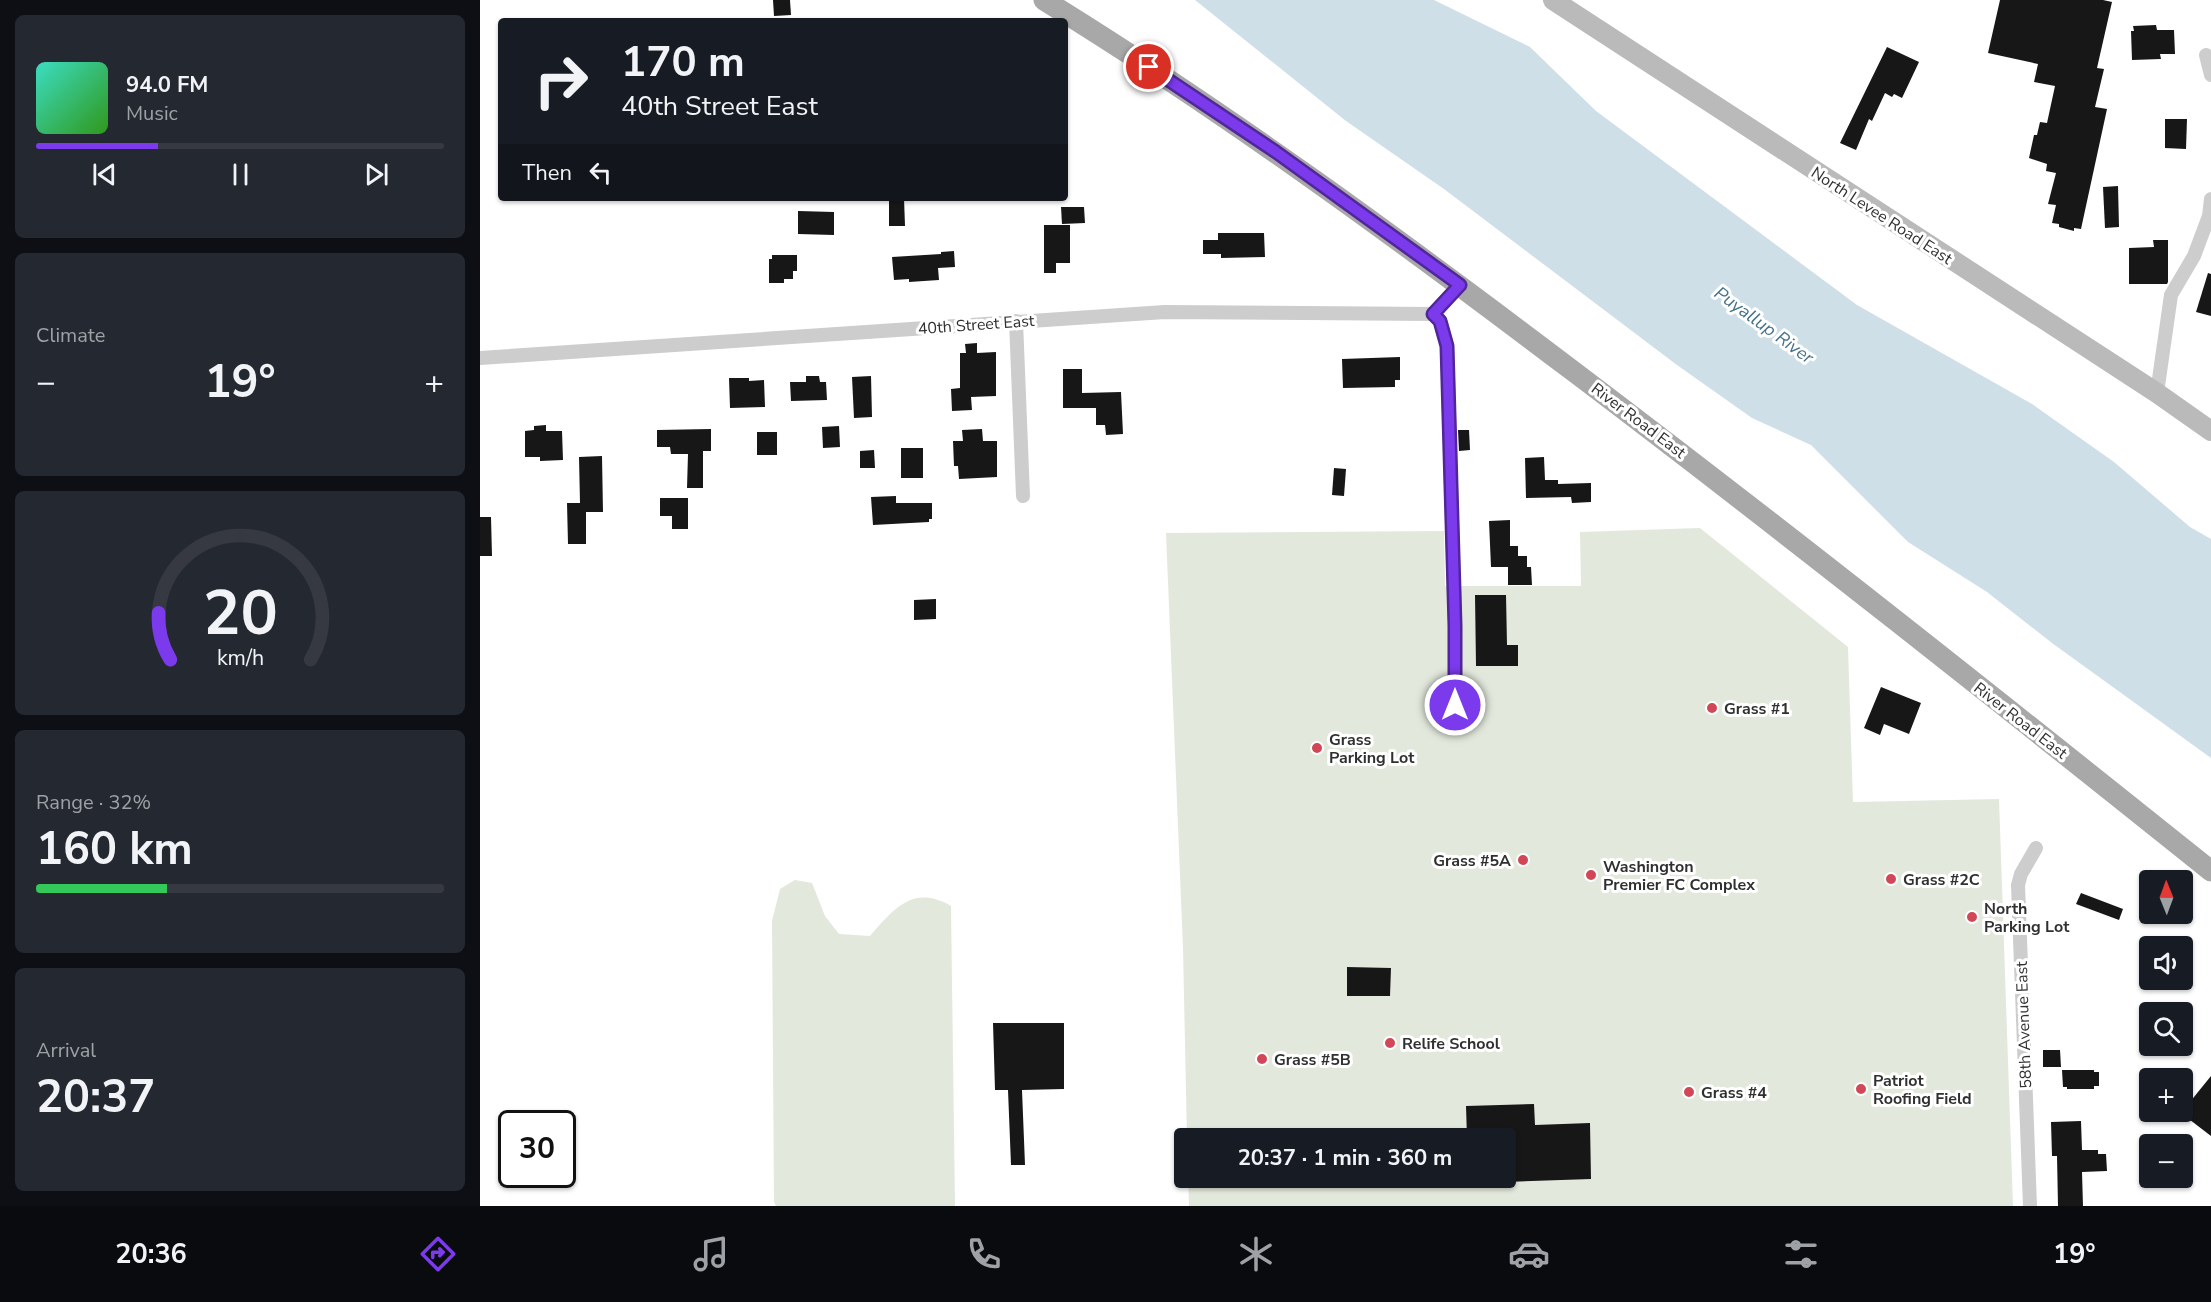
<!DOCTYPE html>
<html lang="en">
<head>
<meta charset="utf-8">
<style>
	body { margin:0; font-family:"Nunito Sans",sans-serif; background:#242831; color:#f1f3f6; height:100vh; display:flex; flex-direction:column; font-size:22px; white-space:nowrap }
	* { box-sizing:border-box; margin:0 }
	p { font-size:20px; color:#9ea1a6 }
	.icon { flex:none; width:33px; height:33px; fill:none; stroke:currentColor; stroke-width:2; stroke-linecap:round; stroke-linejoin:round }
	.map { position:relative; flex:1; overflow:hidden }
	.sheet { display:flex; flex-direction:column; gap:15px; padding:15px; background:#0d0f14; width:480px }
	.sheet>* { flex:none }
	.banner { position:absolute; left:18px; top:18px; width:570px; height:183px; border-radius:6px; box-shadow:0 2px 4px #0004; background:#171b24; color:#f1f3f6; overflow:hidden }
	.needle { width:39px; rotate:359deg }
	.fabs { position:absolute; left:1659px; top:870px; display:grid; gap:12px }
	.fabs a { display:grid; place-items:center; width:54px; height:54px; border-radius:6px; background:#171b24; box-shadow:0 2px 4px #0004; font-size:30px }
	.speed { position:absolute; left:18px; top:1110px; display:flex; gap:12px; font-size:30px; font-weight:700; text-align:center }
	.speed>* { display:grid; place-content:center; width:78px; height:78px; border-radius:50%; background:#171b24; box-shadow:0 2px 4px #0004; line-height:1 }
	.speed .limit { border:3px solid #111; border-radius:9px; background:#fff; color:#111 }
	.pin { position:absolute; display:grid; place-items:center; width:51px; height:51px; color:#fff; margin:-26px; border:3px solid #fff; border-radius:50%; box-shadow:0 2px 6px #0007 }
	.me { position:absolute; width:66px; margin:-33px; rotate:0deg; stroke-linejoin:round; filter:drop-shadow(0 0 4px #0008) }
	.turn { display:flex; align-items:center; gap:21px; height:126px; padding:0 24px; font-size:27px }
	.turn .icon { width:78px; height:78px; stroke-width:2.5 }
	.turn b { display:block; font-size:42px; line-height:51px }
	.then { display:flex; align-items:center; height:57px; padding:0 24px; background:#0003; gap:12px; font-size:22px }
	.big { font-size:45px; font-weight:700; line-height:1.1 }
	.sheet .tile { flex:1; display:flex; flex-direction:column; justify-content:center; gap:9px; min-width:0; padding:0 21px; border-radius:9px; background:#242831 }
	.sheet .dial { align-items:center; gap:0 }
	.dial svg { height:156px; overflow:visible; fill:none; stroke:#363941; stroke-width:7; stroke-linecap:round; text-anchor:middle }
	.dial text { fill:#f1f3f6; stroke:none }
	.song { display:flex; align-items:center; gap:18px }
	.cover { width:72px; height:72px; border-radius:9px; background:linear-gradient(135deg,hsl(170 70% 55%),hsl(110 70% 35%)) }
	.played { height:6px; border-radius:3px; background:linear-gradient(90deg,#7c3aed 30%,#363941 30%) }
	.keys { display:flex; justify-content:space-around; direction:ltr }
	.heat { display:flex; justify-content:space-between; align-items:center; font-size:33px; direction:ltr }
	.charge { height:9px; border-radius:4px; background:linear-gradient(90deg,#34c759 32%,#363941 0) }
	.trip { position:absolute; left:694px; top:1128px; width:342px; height:60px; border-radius:6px; background:#171b24; box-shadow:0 2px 4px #0004; font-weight:700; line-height:60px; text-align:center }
	.dock { display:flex; height:96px; justify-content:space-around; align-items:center; background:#090b0e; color:#9ea1a6 }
	.dock .icon { width:42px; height:42px }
	.dock .on { color:#7c3aed }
	.dock b { font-size:27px; color:#f1f3f6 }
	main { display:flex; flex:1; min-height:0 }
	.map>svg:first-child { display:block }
</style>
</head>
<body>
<main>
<section class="sheet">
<div class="tile">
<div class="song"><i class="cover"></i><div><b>94.0 FM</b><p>Music</p></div></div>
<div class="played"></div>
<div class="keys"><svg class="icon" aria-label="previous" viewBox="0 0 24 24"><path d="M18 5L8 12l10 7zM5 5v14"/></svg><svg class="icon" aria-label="pause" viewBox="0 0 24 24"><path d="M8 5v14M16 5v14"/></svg><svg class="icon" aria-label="next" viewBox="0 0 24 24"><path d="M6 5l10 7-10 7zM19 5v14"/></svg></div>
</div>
<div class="tile"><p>Climate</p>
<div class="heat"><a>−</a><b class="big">19°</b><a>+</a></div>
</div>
<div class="tile dial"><svg viewBox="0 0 100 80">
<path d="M14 69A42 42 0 1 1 86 69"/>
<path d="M14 69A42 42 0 0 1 8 45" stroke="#7c3aed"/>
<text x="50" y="56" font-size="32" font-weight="700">20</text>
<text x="50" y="72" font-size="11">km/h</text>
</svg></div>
<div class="tile"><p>Range · 32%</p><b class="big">160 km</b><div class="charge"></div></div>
<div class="tile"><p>Arrival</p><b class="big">20:37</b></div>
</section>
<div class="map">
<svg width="1731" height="1206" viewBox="0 0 1731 1206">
	<rect width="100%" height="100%" fill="#fff"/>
	<g fill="#e3e8dc">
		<polygon points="1220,528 1368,647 1373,802 1519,799 1533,1206 709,1206 708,1178 1026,1178 1026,1138 707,1138 703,948 686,533 964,531 965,586 1101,586 1100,532"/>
		<path d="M 315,880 L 332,883 L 345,916 L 359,934 L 390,936 C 414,909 433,884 471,906 L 475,1206 L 296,1206 L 294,1202 L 292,921 L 300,889 Z"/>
	</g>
	<polygon fill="#cedfe8" points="715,0 954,0 1050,47 1116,111 1377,305 1552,404 1634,462 1710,527 1731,539 1731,758 1572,643 1507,592 1428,542 1331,445 1272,418 1197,365 964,189 866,121"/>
	<g fill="#171717">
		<polygon points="293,0 310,0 311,15 294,16"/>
		<polygon points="1520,0 1623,0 1632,2 1617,68 1624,69 1615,107 1627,109 1601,229 1594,228 1594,231 1579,227 1579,224 1572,223 1576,205 1568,204 1576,173 1566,171 1567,164 1549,158 1554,135 1557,135 1560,122 1567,123 1575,86 1554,82 1558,64 1508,53"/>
		<polygon points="1676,25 1677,30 1694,30 1695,54 1680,54 1681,59 1652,60 1651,31 1654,31 1653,26"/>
		<polygon points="1407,47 1439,62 1422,98 1414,94 1412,97 1405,93 1392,121 1389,119 1376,150 1360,143"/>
		<polygon points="1685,119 1707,119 1706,149 1685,148"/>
		<polygon points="1638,186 1639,227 1625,228 1623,187"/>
		<polygon points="409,198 424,198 425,226 409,226"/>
		<polygon points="581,207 604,207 605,223 582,224"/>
		<polygon points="318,211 354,212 354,235 318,234"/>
		<polygon points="564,225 590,225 590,263 576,263 576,273 564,273"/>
		<polygon points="738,233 784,233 785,257 741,258 741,254 723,254 723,240 738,240"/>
		<polygon points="1673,240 1688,240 1688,282 1687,284 1649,284 1649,248 1674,247"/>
		<polygon points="474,251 475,267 458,268 459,280 429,282 429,279 414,280 412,257 461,254 461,252"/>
		<polygon points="292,255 317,255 317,271 313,271 313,279 304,279 304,283 289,283 289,259 292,259"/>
		<polygon points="1728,273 1731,274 1731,316 1716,312"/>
		<polygon points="497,343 497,353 516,352 516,396 491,397 492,410 472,411 471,389 480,388 480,353 486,353 485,344"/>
		<polygon points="920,357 920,380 915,380 915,387 863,388 862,359"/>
		<polygon points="583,369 602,369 602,393 641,392 643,434 626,435 625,425 616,425 616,408 583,408"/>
		<polygon points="326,376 339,376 340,382 346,382 347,400 311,401 310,382 326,382"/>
		<polygon points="391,376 392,417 374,418 372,377"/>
		<polygon points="249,378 269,378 269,381 284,380 285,407 250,408"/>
		<polygon points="66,425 66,431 82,431 83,460 60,461 60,457 45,457 45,431 54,430 54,426"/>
		<polygon points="359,426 360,447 343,448 342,427"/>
		<polygon points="231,429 231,451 223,451 223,488 207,488 208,454 191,454 190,447 177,447 177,430"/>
		<polygon points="502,429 503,441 517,441 517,477 479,479 478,466 474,466 473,441 483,441 482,430"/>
		<polygon points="978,430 989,430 990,450 979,451"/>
		<rect x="277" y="432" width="20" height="23"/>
		<rect x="421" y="448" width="22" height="30"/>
		<polygon points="394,450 395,468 380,468 380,451"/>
		<polygon points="122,456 123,512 106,512 106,544 88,544 87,503 100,503 99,457"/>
		<polygon points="1064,457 1065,480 1078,480 1078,484 1111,483 1111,502 1092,503 1091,497 1046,498 1045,458"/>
		<polygon points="854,468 866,469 864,496 852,495"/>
		<polygon points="416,496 416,503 452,503 452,519 449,519 449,522 393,525 391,497"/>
		<polygon points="180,498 208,498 208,529 192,529 192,516 180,516"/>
		<polygon points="0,517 11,517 12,556 0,556"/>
		<polygon points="1030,520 1030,546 1038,546 1038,556 1047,556 1047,567 1051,567 1052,585 1028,585 1028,567 1011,567 1009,521"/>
		<polygon points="995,595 1026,595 1027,645 1038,645 1038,666 996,666"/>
		<polygon points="456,599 456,619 434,620 434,600"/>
		<polygon points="1401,687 1441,703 1429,734 1404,724 1400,735 1384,728"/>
		<polygon points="1601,893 1643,909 1639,920 1596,904"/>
		<polygon points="867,967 911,968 910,996 867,996"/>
		<polygon points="513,1023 584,1023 584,1089 542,1090 545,1165 531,1165 528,1090 515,1090"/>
		<polygon points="1563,1050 1580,1050 1581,1067 1563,1067"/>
		<polygon points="1582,1070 1614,1070 1614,1072 1619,1072 1619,1086 1614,1086 1614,1089 1587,1089 1587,1087 1583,1087"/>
		<polygon points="1731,1076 1731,1136 1701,1113"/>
		<polygon points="1054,1104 1055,1125 1110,1123 1111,1179 1026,1182 1026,1138 987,1138 986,1106"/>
		<polygon points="1601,1121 1602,1150 1618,1150 1618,1154 1626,1154 1627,1171 1602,1172 1603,1206 1578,1206 1577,1156 1572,1156 1571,1122"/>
	</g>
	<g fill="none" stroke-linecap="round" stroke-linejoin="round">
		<g stroke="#cdcdcd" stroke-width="14">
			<polyline points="1726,55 1731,75"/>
			<polyline points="953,314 960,321 967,346 975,625 975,705"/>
			<polyline points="536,321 543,496"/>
			<polyline points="0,358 685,312 953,314 980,285"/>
			<polyline points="1677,393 1691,295 1714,256 1729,216 1731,199"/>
			<polyline points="1550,1206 1538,885 1541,874 1556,848"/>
		</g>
		<polyline stroke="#bababa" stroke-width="20" points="1073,0 1677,393 1731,431"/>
		<path stroke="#a8a8a8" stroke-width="21" d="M 564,0 C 749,114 924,243 1097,374 C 1311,536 1521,703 1731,871"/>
	</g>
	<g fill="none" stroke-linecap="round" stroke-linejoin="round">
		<defs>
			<polyline id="route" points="669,67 796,152 980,285 953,314 960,321 967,346 975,626 975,705"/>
		</defs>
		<use href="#route" stroke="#51269a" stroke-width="15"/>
		<use href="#route" stroke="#7c3aed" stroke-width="10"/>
	</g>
	<g fill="#d14757" stroke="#fff" stroke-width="2">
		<circle cx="1232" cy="708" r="6"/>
		<circle cx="837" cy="748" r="6"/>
		<circle cx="1043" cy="860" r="6"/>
		<circle cx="1111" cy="875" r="6"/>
		<circle cx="1411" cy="879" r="6"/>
		<circle cx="1492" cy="917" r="6"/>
		<circle cx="910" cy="1043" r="6"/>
		<circle cx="782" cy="1059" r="6"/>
		<circle cx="1381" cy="1089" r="6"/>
		<circle cx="1209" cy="1092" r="6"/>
	</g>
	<g text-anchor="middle" stroke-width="6" stroke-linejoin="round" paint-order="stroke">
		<g font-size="16" fill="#303030" stroke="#fff">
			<text transform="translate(1402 215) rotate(33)" y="6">North Levee Road East</text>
			<text transform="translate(496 324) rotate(-4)" y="6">40th Street East</text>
			<text transform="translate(1159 420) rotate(37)" y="6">River Road East</text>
			<text transform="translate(1541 720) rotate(38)" y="6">River Road East</text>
			<text transform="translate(1543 1025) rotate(-92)" y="6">58th Avenue East</text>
		</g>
		<g font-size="16" font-weight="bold" fill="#303030" stroke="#fff" text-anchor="start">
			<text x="1244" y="714">Grass #1</text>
			<text x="849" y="745">Grass<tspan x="849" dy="18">Parking Lot</tspan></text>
			<text x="1031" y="866" text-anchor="end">Grass #5A</text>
			<text x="1123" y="872">Washington<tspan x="1123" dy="18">Premier FC Complex</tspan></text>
			<text x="1423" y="885">Grass #2C</text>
			<text x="1504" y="914">North<tspan x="1504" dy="18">Parking Lot</tspan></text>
			<text x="922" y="1049">Relife School</text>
			<text x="794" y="1065">Grass #5B</text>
			<text x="1393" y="1086">Patriot<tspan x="1393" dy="18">Roofing Field</tspan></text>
			<text x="1221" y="1098">Grass #4</text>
		</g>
		<g font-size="18" font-style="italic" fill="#467289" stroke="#fff">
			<text transform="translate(1284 325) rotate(36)" y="6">Puyallup River</text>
		</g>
	</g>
</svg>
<div class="fabs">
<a><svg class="needle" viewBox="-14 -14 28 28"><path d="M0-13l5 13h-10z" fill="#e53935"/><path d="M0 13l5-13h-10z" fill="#9ea1a6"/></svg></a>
<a><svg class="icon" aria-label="sound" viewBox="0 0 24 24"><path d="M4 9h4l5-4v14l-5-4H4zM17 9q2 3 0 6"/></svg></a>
<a><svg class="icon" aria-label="search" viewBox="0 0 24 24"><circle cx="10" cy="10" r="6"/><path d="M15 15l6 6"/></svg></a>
<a>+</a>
<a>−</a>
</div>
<div class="speed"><div class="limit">30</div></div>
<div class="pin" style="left:669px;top:67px;background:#d93025"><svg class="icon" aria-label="arrive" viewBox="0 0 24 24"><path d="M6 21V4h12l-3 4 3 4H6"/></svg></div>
<svg class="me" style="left:975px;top:705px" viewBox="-20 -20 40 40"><circle r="17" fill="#7c3aed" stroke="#fff" stroke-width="3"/><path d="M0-11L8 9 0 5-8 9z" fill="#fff"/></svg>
<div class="trip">20:37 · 1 min · 360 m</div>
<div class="banner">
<div class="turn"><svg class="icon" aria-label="right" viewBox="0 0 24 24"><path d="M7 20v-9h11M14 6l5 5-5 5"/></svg><div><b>170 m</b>40th Street East</div></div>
<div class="then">Then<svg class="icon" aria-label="left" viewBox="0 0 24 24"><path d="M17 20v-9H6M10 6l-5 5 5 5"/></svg></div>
</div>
</div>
</main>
<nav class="dock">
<b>20:36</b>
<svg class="icon on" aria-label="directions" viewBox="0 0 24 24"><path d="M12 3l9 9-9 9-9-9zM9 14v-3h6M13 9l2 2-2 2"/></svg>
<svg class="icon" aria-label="music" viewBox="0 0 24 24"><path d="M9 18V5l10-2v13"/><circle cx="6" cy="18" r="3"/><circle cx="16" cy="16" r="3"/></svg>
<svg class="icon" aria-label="phone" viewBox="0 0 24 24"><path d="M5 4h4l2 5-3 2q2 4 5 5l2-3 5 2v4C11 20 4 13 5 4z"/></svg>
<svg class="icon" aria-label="climate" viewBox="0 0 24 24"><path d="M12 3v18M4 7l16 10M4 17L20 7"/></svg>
<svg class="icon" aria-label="car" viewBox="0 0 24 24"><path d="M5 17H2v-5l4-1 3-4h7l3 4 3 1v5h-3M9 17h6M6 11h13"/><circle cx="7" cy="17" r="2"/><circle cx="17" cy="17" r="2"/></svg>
<svg class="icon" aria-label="filters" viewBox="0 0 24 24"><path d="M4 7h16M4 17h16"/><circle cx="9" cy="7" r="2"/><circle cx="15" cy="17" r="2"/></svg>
<b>19°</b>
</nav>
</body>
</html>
